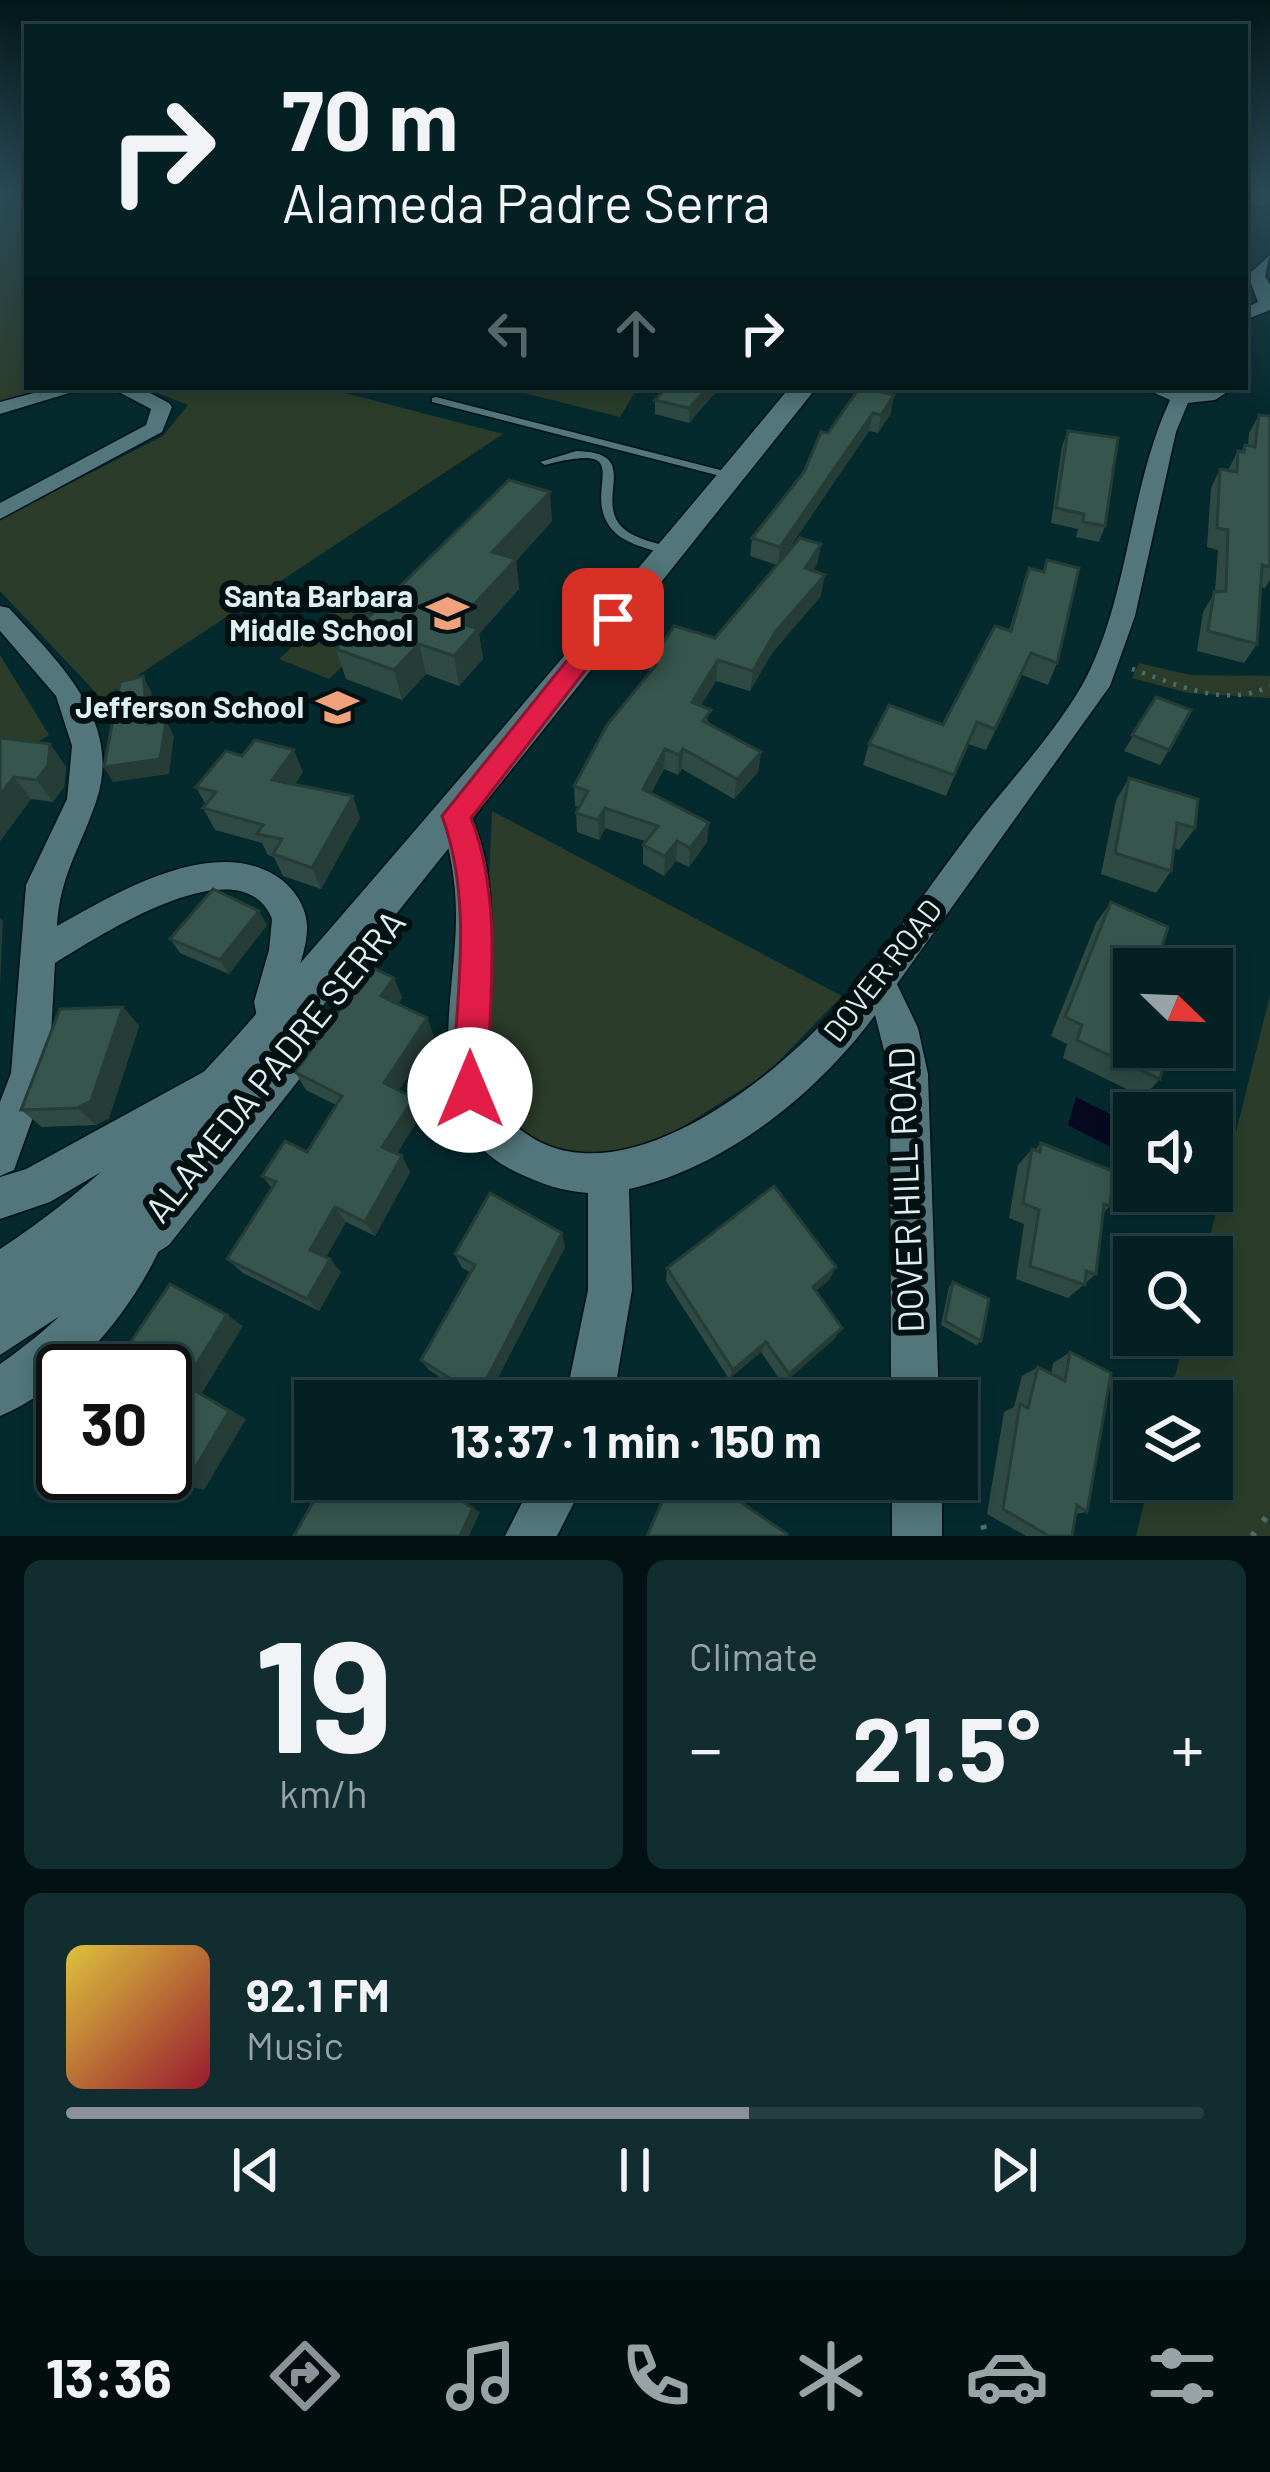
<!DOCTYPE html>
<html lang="en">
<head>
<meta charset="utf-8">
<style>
	body { margin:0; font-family:Barlow,sans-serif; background:#122d2f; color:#f1f3f6; height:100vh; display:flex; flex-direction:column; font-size:45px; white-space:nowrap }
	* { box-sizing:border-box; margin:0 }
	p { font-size:39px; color:#97a3a5 }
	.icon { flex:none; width:66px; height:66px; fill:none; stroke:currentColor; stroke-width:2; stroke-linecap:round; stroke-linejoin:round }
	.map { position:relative; height:1536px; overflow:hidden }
	.sheet { display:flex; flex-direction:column; gap:24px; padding:24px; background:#021213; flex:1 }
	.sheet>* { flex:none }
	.hud { position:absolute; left:24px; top:24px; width:1224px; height:366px; border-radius:0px; box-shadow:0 6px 18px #0003,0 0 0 3px #253e40; background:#042022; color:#f1f3f6; overflow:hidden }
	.needle { width:78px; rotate:113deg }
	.buttons { position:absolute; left:1113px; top:948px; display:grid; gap:24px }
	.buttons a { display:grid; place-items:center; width:120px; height:120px; border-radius:0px; background:#042022; box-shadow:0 6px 18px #0003,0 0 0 3px #253e40; font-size:60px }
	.speed { position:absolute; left:36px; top:1344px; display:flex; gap:24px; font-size:60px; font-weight:700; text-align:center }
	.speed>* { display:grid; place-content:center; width:156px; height:156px; border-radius:50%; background:#042022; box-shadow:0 6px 18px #0003,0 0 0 3px #253e40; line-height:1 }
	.speed .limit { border:6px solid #111; border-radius:18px; background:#fff; color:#111 }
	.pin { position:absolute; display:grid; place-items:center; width:102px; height:102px; color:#fff; margin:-51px; border-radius:24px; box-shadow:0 6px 18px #0006 }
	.me { position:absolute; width:132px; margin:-66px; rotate:0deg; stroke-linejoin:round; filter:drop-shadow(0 0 9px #0008) }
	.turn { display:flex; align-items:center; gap:42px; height:252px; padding:0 60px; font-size:54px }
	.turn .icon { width:156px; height:156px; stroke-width:2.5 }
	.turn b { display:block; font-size:84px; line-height:102px }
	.lanes { display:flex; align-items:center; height:114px; padding:0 60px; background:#0003; justify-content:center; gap:60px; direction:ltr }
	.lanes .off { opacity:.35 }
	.big { font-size:90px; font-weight:700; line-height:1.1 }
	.sheet .tile { flex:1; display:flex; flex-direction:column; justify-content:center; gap:18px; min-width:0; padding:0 42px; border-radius:18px; background:#122d2f }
	.sheet .dial { align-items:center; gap:0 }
	.dial b { font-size:156px; line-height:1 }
	.song { display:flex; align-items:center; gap:36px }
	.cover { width:144px; height:144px; border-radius:18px; background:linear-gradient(135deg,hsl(50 70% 55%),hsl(350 70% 35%)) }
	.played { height:12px; border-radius:6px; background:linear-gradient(90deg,#8c9099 60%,#253e40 60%) }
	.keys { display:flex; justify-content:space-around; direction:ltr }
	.heat { display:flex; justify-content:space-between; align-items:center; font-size:66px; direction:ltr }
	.sheet .tiles { flex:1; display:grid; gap:24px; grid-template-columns:1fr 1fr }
	.tile:last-child { grid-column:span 2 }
	.trip { position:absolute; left:294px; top:1380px; width:684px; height:120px; border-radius:0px; background:#042022; box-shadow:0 6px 18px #0003,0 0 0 3px #253e40; font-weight:700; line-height:120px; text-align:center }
	.tab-bar { display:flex; height:192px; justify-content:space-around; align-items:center; background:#020d0e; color:#97a3a5 }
	.tab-bar .icon { width:84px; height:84px }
	.tab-bar .selected { color:#8c9099 }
	.tab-bar b { font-size:54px; color:#f1f3f6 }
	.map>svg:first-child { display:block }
</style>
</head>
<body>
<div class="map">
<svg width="1270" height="1536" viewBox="0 0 1270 1536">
	<rect width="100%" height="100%" fill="#052a2e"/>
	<g fill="#2b3d2a">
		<polygon points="0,194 27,194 27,387 72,387 0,403"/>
		<polygon points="142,387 342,387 337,391 503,434 102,699 0,591 0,519 163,436 188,405"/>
		<polygon points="500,387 638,387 620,417"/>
		<polygon points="346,598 395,616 329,679 279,659"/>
		<polygon points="0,655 49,735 0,766"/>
		<polygon points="1139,663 1190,675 1270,676 1270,698 1188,693 1132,678"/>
		<polygon points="492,811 842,996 766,1074 652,1146 576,1161 505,1129 481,1079"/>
		<polygon points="1270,995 1270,1536 1136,1536 1150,1479 1212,1479 1212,1401 1169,1401 1185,1335 1212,1335 1212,1257 1205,1257"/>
	</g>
	<polygon fill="#060920" points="1076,1097 1134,1126 1134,1159 1068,1125"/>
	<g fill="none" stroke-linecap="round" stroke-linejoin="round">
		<defs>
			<g id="service">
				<polygon points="436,397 736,474 738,476 732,479 432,402 432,398"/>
				<path d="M 576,451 C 643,452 595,497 621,526 C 633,539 657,543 673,548 L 673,554 L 669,555 C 650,549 622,544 610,527 C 581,488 641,440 545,465 L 540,462 Z"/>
			</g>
			<g id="minor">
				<polygon points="1270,255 1265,276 1270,285 1270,310 1245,320 1245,308 1258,302 1248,275"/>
				<polygon points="56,387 89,387 0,414 0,402"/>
				<polygon points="109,387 139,387 169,403 172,407 162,432 0,519 0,503 146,425 151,409"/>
				<path d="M 1141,387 L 1189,391 L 1235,387 L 1215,400 L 1188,403 L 1176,432 L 1135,616 L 1110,686 L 897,984 L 918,1028 L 928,1074 L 939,1401 L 891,1401 L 890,1074 L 875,1015 C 818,1093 725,1168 629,1189 L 632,1290 L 613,1401 L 565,1401 L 588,1290 L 588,1193 C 561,1191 542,1184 518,1173 C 415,1126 456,1003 456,916 C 456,881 450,849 440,816 L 445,807 L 467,807 C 485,842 491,884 491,922 C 490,972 468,1070 501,1110 C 592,1223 764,1088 833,1012 C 883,956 926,890 971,831 C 1007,784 1059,729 1086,678 C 1130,591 1129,488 1170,400 Z"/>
				<path d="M 0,606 L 9,608 C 58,662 124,721 96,802 C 80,849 60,875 57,926 C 114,894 208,837 273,874 C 291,884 306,904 307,925 C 308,947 298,967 293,988 C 289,1007 296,1025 288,1042 L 275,1047 L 262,1042 L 254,1002 L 269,950 L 272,919 C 241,842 98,937 55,963 L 49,1073 L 14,1170 L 0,1176 L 0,1102 L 11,1073 L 26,885 L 67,799 L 72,746 L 56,696 L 0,631 Z"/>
				<polygon points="205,1071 219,1077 224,1090 219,1103 50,1202 0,1219 0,1177 26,1169"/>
				<path d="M 144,1216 L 159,1222 L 165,1237 C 136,1307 71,1387 0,1416 L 0,1364 C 31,1342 61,1318 86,1288 C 105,1266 118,1227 144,1216 Z"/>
				<polygon points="534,1479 586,1479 557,1536 505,1536"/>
				<rect x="892" y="1479" width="50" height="57"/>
			</g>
			<path id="tertiary" d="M 790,387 L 817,387 L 306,1027 L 320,1046 L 313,1062 L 169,1245 L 0,1355 L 0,1249 C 142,1156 245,1026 355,900 C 502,730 647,559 790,387 Z"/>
		</defs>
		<use href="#service" stroke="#001115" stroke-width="3"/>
		<use href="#minor" stroke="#001115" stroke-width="3"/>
		<use href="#tertiary" stroke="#001115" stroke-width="3"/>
		<path stroke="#4c6b6e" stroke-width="4.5" stroke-dasharray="3 8" stroke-linecap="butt" d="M 1132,669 C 1176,684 1225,709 1270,686"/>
		<g stroke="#4c6b6e" stroke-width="6" stroke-dasharray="4.5 14" stroke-linecap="butt">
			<polyline points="983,1525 986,1536"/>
			<polyline points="1252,1536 1270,1512"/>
		</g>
		<use href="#service" fill="#52767b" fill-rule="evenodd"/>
		<use href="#minor" fill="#52767b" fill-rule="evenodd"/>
		<use href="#tertiary" fill="#52767b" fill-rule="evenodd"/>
	</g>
	<g fill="#2e4a42">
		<polygon points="1245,194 1270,194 1265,206 1245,204"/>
		<polygon points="667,387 720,387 689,423 655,414 655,400"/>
		<polygon points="860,387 891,413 878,433 869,431 781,560 821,544 817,564 813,571 821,596 772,653 750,691 716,681 701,705 710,725 761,752 758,772 734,799 682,769 678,775 664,769 651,793 707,842 689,867 676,861 664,876 643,864 643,845 645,841 605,828 599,840 577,832 576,813 579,807 575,806 574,786 649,673 650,663 715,638 777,565 750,556 752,538 804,472"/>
		<polygon points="1259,415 1270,416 1270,580 1265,588 1260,587 1257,644 1244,663 1197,651 1203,612 1215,592 1218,550 1207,547 1211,488 1220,469 1228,470 1238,451 1241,452 1245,445 1248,446 1249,433"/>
		<polygon points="1068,431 1105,526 1099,542 1076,537 1078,529 1051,523 1062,446"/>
		<polygon points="552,521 516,561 519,589 479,634 483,659 459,686 426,674 402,700 346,679 336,649"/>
		<polygon points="1047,560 1057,663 1048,685 1022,675 986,750 968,744 946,796 863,765 869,744 943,725 1009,630 1029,568 1043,571"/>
		<polygon points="1156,697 1169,750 1160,765 1124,751"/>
		<polygon points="0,738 50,744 66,767 64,787 53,802 31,799 0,841"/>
		<polygon points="303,772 295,784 360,818 321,889 283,876 274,857 268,855 262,843 215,830 203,808 206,805 196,787"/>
		<polygon points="1129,778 1195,828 1179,850 1174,848 1171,871 1156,893 1101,874 1116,800"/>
		<polygon points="1111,902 1157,963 1160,1079 1143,1097 1063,1058 1067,1044 1051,1036 1096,923"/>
		<polygon points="267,925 229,974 180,953 170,939"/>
		<polygon points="394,978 402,998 397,1004 427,1018 434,1037 399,1090 414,1098 421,1115 397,1153 402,1156 410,1172 375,1236 346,1222 326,1257 341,1272 319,1311 243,1273 227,1259 272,1188 262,1176 307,1152 336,1105 306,1090 295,1072"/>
		<polygon points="123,1007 139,1026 109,1118 96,1125 42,1127 21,1110"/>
		<polygon points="1041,1143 1110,1206 1103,1213 1096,1274 1068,1298 1016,1279 1024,1224 1009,1218 1018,1165 1032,1149 1035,1150"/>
		<polygon points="565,1247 486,1401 478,1401 429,1370 421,1360 470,1272 462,1268 455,1254"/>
		<polygon points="836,1267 829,1280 816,1291 842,1328 834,1339 783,1384 761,1352 729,1379 666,1281 667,1268"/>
		<polygon points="953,1282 981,1341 976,1345 941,1325 949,1287"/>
		<polygon points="1070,1352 1087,1512 1075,1514 1072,1536 1026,1536 987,1514 1004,1412 1014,1407 1022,1376 1038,1367 1051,1374 1053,1363"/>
	</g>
	<g fill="#263c36">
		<polygon points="709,387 720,387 689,423 689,408"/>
		<polygon points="894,395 891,413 878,433 881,415"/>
		<polygon points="873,413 869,431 778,565 780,547"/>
		<polygon points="550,492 552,521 516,561 519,589 479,634 483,659 459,686 454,656 458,622 492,552"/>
		<polygon points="821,544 817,564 801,588 805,568"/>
		<polygon points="825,575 821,596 772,653 750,691 753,671 775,632"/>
		<polygon points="419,644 426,674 402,700 394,670"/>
		<polygon points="718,660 716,681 690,722 692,702"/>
		<polygon points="143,676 151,691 157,739 148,724"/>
		<polygon points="166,721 174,736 169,774 113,782 104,767"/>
		<polygon points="50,744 66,767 64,787 53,802 37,780"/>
		<polygon points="665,749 664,769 643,809 643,789"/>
		<polygon points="683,749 682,769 678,775 679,755"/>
		<polygon points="294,750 303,772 282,802 272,780"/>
		<polygon points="761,752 758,772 734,799 737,779"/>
		<polygon points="14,777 31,799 0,841 0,795"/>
		<polygon points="353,796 360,818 321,889 312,868"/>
		<polygon points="605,808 605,828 599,840 598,820"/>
		<polygon points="709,823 707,842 689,867 690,848"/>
		<polygon points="677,841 676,861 664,876 665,856"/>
		<polygon points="259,911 267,925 229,974 220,960"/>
		<polygon points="0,918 3,921 0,987"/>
		<polygon points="394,978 402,998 389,1015 381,996"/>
		<polygon points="123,1007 139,1026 109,1118 96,1125 77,1108"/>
		<polygon points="427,1018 434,1037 392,1101 384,1083"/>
		<polygon points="414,1098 421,1115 391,1163 382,1147"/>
		<polygon points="402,1156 410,1172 375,1236 365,1222"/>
		<polygon points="335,1207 346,1222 323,1263 310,1250"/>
		<polygon points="562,1233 565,1247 486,1401 482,1401 478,1396"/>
		<polygon points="330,1259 341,1272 319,1311 307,1299"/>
		<polygon points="836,1267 829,1280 806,1299 813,1287"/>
		<polygon points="227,1315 243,1326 202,1393 246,1419 204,1490 185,1485 184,1384"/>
		<polygon points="842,1328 834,1339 783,1384 789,1374"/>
		<polygon points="766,1342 761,1352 729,1379 733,1370"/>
		<polygon points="118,1473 143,1473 128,1498 105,1493"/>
		<polygon points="473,1508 480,1512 469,1536 460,1536"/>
	</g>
	<g fill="#36564d" stroke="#263c36" stroke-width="3">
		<polygon points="667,387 709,387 689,408 655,400"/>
		<polygon points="860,387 894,395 881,415 873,413 780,547 752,538 804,472 821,432 828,433"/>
		<polygon points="1259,415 1270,416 1270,567 1262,565 1257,644 1208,631 1214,592 1226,591 1228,530 1217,528 1220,469 1237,472 1238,451 1244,452 1245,445 1255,447"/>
		<polygon points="1068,431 1118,438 1105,526 1083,522 1084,514 1056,508"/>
		<polygon points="509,480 550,492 492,552 516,559 458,622 478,629 454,656 419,644 394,670 336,649"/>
		<polygon points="800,538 821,544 805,568 825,575 775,632 753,671 718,660 692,702 711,710 703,721 761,752 737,779 683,749 679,755 665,749 643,789 709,823 690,848 677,841 665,856 643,845 658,826 605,808 598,820 576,813 588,791 574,786 607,725 656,665 650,663 674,626 715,638"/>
		<polygon points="1047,560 1079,568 1057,663 1031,653 995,729 977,722 954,775 869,744 889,705 943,725 995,626 1011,631 1029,568 1044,572"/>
		<polygon points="143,676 148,724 166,721 160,759 104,767 120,682"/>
		<polygon points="1156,697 1191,710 1169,750 1132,735"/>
		<polygon points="0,738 50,744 48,765 37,780 14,777 0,795"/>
		<polygon points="255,740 294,750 272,780 353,796 312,868 273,854 282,839 257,834 263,825 203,808 216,792 196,787 226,751 242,756"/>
		<polygon points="1129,778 1198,799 1195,828 1177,823 1171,871 1115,853"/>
		<polygon points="213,889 259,911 220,960 170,939"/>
		<polygon points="1111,902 1168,927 1157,963 1171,969 1134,969 1134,1047 1168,1047 1160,1079 1077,1040 1082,1025 1065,1017"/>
		<polygon points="371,967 394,978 381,996 427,1018 384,1083 414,1098 382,1147 402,1156 365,1222 335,1207 310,1250 330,1259 307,1299 227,1259 276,1182 262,1176 285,1141 307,1152 342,1096 295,1072"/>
		<polygon points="123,1007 91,1101 77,1108 21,1110 60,1009"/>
		<polygon points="1041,1143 1113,1171 1110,1206 1104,1204 1096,1274 1086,1271 1085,1285 1030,1266 1039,1210 1023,1203 1032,1149 1040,1152"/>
		<polygon points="774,1186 836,1267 813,1287 842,1328 789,1374 766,1342 733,1370 667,1268"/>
		<polygon points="490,1193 562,1233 478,1396 421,1360 475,1265 455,1254"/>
		<polygon points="953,1282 989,1299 981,1341 945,1321"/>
		<polygon points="170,1284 227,1315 184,1384 229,1411 185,1485 165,1473 165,1371 111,1371"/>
		<polygon points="1070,1352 1111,1373 1087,1512 1077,1505 1072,1536 1049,1536 1003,1509 1020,1404 1028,1408 1038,1367 1065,1381"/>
		<polygon points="63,1442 63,1466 52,1459"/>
		<polygon points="74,1473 118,1473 105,1493"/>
		<polygon points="326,1479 427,1479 473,1508 460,1536 294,1536"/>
		<polygon points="672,1479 707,1479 787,1534 786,1536 647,1536"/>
	</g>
	<linearGradient id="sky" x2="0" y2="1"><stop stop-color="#031719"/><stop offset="0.47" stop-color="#2a4a57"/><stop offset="1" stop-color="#2a4a57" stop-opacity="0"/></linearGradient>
	<rect width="1270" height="409" fill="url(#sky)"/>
	<path fill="#e11d48" stroke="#92132f" stroke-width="3" d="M 613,611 L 625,619 L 621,624 L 471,818 C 504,902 489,1001 487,1090 L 482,1103 L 470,1108 L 457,1103 L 452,1090 C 456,1000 474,902 442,816 L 605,613 Z"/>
	<defs>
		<symbol id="school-bare" viewBox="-9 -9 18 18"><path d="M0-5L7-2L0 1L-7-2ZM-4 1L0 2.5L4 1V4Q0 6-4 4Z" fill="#f1a17c" stroke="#031012" stroke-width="2.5" paint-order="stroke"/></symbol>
	</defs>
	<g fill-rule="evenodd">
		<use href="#school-bare" x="418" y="584" width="59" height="59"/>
		<use href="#school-bare" x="308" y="678" width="59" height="59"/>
	</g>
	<g text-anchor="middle" stroke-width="12" stroke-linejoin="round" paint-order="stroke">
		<g font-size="30" font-weight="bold" fill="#dceff1" stroke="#031012" text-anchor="end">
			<text x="413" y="607">Santa Barbara<tspan x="413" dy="34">Middle School</tspan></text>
			<text x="304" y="718">Jefferson School</text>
		</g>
		<g font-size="30" fill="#dceff1" stroke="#031012">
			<text transform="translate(883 971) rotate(-52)" y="10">DOVER ROAD</text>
		</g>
		<g font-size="36" fill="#dceff1" stroke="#031012">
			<text transform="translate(275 1066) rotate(-51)" y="13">ALAMEDA PADRE SERRA</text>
			<text transform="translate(906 1190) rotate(-92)" y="13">DOVER HILL ROAD</text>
		</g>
	</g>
</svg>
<div class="buttons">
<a><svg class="needle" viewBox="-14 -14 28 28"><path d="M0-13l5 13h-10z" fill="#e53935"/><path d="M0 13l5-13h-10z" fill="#97a3a5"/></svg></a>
<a><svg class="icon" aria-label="sound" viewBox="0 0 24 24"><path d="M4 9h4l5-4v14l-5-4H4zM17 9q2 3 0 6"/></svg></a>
<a><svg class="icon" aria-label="search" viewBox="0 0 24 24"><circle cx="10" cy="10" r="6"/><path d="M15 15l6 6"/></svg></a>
<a><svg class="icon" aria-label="layers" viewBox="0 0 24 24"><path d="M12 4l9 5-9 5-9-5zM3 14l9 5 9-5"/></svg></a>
</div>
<div class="speed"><div class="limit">30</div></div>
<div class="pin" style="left:613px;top:619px;background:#d93025"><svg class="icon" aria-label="arrive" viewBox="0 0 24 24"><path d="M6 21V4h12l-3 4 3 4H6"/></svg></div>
<svg class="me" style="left:470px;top:1090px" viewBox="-20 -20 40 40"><circle r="19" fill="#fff"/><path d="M0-13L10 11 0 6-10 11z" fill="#e11d48"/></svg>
<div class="trip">13:37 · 1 min · 150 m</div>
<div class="hud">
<div class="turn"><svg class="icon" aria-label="right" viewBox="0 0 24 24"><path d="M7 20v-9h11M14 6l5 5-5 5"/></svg><div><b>70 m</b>Alameda Padre Serra</div></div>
<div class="lanes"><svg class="icon off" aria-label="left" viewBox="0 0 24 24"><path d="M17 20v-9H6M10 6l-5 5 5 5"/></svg><svg class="icon off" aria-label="ahead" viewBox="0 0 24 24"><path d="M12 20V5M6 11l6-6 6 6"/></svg><svg class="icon" aria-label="right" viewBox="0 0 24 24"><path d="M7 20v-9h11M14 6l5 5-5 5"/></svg></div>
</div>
</div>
<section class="sheet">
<div class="tiles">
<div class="tile dial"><b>19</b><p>km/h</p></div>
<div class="tile"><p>Climate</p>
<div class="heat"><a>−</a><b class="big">21.5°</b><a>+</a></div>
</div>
<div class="tile">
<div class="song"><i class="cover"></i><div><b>92.1 FM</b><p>Music</p></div></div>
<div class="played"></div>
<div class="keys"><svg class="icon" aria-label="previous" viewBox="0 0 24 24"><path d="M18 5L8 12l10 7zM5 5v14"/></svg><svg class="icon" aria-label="pause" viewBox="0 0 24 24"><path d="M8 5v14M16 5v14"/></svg><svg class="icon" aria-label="next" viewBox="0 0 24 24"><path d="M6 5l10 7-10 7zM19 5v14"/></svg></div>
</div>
</div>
</section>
<nav class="tab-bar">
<b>13:36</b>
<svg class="icon selected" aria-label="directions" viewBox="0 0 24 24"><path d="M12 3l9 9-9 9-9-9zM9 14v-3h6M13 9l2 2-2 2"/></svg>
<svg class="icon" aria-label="music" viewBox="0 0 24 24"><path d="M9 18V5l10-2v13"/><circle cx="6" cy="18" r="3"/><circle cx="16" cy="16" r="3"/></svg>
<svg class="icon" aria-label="phone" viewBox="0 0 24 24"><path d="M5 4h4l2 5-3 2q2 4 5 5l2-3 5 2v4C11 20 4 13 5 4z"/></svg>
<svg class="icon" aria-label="climate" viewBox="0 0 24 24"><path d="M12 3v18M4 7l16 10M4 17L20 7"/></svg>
<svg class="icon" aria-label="car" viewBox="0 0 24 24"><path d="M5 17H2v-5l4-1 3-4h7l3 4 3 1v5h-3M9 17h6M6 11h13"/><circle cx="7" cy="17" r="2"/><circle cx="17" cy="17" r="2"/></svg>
<svg class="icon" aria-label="filters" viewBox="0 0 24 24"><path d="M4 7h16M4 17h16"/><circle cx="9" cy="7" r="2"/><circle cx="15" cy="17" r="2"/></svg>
</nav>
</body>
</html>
